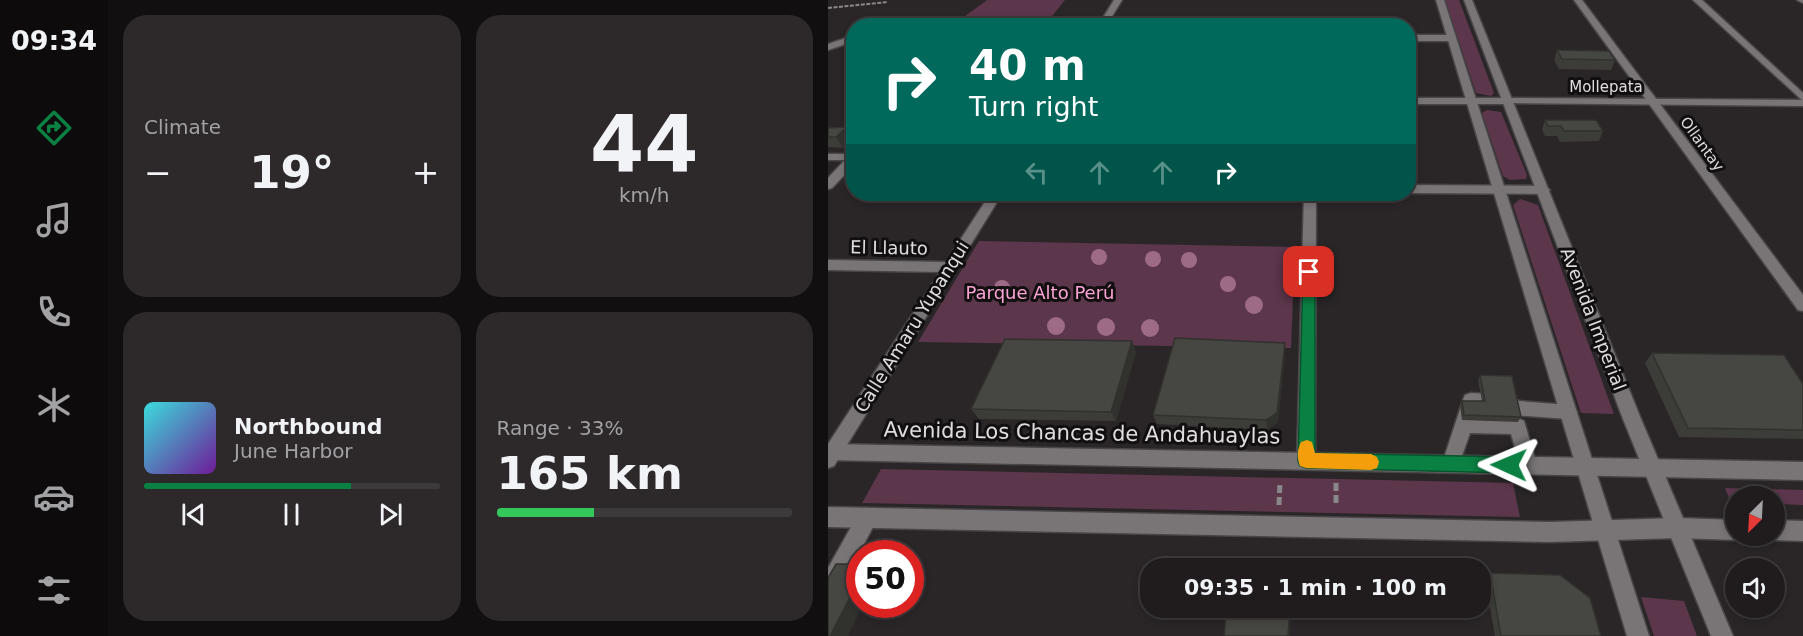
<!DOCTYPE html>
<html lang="en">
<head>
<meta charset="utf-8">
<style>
	body { margin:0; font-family:"DejaVu Sans",sans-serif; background:#2d292b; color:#f1f3f6; height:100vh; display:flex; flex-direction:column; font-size:22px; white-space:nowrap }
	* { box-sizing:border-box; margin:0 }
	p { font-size:20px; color:#a2a1a4 }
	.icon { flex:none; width:33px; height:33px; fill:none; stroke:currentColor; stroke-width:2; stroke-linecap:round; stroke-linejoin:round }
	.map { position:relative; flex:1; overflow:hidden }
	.drawer { display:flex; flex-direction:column; gap:15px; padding:15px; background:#120f10; width:720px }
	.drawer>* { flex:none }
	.guide { position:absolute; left:18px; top:18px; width:570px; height:183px; border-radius:24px; box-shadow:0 3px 9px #0003,0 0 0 2px #3d3a3c; background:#00695c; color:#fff; overflow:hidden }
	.needle { width:39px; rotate:204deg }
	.tools { position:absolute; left:897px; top:486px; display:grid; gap:12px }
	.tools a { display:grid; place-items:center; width:60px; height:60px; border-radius:50%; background:#201c1e; box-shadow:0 3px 9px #0003,0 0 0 2px #3d3a3c; font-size:30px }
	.speed { position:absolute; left:18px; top:540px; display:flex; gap:12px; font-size:30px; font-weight:700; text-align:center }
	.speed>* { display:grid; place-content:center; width:78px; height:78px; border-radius:50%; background:#201c1e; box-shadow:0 3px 9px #0003,0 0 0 2px #3d3a3c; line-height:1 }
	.speed .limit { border:9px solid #d22; background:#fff; color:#111 }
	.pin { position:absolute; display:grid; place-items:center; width:51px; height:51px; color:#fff; margin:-26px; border-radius:12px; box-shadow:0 3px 9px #0006 }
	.me { position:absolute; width:66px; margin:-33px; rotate:271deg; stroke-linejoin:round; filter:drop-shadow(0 0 4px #0008) }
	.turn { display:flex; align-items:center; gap:21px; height:126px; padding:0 24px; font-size:27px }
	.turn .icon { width:78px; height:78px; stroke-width:2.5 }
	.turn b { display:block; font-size:42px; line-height:51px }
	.lanes { display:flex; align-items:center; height:57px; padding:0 24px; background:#0003; justify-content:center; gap:30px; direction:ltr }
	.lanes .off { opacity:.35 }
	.big { font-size:45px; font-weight:800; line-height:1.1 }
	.drawer .card { flex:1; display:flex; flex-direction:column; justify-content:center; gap:9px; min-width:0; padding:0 21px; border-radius:24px; background:#2d292b }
	.drawer .dial { align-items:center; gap:0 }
	.dial b { font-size:78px; line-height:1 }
	.song { display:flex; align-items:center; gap:18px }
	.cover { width:72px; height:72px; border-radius:9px; background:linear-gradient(135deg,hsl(180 70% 55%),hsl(280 70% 35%)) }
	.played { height:6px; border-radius:3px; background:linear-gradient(90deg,#0b8043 70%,#3d3a3c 70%) }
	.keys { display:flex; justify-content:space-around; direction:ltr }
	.heat { display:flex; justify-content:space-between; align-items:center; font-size:33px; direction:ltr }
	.charge { height:9px; border-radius:4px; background:linear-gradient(90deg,#34c759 33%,#3d3a3c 0) }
	.drawer .tiles { flex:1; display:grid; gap:15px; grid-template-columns:repeat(2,1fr) }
	.trip { position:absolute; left:312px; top:558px; width:351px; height:60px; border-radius:24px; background:#201c1e; box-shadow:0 3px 9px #0003,0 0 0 2px #3d3a3c; font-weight:800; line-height:60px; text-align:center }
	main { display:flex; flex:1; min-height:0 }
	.tabs { display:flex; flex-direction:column; width:108px; justify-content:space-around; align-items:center; background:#0d0b0c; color:#a2a1a4 }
	.tabs .icon { width:42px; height:42px }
	.tabs .on { color:#0b8043 }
	.tabs b { font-size:27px; color:#f1f3f6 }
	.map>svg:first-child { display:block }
</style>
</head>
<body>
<main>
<nav class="tabs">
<b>09:34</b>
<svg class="icon on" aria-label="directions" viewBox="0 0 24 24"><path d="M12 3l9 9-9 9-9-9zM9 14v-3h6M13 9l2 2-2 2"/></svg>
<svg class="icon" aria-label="music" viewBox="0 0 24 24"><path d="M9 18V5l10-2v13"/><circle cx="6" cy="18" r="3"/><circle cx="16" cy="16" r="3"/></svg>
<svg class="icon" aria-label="phone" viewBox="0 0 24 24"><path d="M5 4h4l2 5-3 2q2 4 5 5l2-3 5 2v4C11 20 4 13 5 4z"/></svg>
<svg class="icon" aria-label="climate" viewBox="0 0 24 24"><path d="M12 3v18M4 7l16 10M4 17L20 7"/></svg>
<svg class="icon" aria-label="car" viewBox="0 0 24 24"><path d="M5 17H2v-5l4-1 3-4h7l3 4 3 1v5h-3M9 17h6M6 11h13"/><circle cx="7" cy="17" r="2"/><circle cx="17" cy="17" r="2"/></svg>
<svg class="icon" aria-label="filters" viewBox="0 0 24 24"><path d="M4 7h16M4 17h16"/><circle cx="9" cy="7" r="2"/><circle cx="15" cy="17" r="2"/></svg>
</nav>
<section class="drawer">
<div class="tiles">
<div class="card"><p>Climate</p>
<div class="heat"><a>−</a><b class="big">19°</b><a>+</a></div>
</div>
<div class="card dial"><b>44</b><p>km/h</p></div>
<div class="card">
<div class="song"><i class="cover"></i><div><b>Northbound</b><p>June Harbor</p></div></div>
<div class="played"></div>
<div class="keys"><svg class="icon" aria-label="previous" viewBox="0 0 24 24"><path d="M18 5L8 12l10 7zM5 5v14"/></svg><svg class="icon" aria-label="pause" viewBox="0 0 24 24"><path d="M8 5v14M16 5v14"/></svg><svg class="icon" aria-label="next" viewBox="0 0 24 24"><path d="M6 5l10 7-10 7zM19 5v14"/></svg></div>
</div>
<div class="card"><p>Range · 33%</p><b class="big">165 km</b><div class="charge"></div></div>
</div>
</section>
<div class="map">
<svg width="975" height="636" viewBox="0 0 975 636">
	<rect width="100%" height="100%" fill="#2a2628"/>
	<g fill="#5c364b">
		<polygon points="159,0 237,0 217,25 125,25"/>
		<polygon points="617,0 631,0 666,93 663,96 648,93"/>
		<polygon points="659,110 673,112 699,175 698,179 682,180 675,176 654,113"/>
		<polygon points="692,199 710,205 786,414 753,413 685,205"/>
		<polygon points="151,241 467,247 463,348 90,342"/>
		<polygon points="53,469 685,483 692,517 34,503"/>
		<polygon points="897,488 975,490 975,505 947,504 946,496 908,496 907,503 903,503"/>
		<polygon points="813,597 856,601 869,636 826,636"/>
	</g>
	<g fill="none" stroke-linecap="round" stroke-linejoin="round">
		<defs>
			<polygon id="service" points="643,393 682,395 691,401 740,405 746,407 749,412 746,417 740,419 686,415 680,413 677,409 650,408 647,418 690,418 696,421 709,465 706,471 700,473 694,471 683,434 642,433 629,470 623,472 617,470 614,464 635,400 637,395"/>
			<g id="pedestrian">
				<polygon points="680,98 975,100 975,106 676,103 676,99"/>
				<polygon points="39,508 46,511 49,518 46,525 8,597 0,600 0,568 32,511"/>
			</g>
			<g id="minor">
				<polygon points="286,0 294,0 278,26 270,26"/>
				<polygon points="746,0 754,0 975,295 975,311 970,310"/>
				<polygon points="865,0 874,0 975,93 975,101"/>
				<polygon points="969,0 975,0 975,3"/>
				<polygon points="580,35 624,35 628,38 624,41 580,41"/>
				<polygon points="18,38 22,41 21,43 0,50 0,44"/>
				<polygon points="580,98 680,98 685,101 680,104 580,104"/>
				<polygon points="0,154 26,154 26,165 4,188 0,189 0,178 17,160 0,160"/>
				<polygon points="580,185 716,186 722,190 716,194 580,193"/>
				<polygon points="162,194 174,194 6,466 0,468 0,444 112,272 0,270 0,260 118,262"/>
				<polygon points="476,194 488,194 487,461 484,467 478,469 472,467 469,461"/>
			</g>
			<g id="tertiary">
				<polygon points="608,0 616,0 821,636 799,636"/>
				<polygon points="636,0 644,0 813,419 905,636 883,636 795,419"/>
			</g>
			<g id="secondary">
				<polygon points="0,444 975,462 975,480 0,460"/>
				<polygon points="0,507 722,522 850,518 908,520 908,536 916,536 908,540 850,538 722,542 0,527"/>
				<polygon points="946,520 975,521 975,541 946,540 939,537 946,536"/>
			</g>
		</defs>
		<use href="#service" stroke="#484547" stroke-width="3"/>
		<use href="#pedestrian" stroke="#484547" stroke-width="3"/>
		<use href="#minor" stroke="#484547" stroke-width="3"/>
		<use href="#tertiary" stroke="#484547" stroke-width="3"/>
		<use href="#secondary" stroke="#484547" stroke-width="3"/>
		<polyline stroke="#8a8789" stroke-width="2" stroke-dasharray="4 1.5" stroke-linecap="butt" points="0,8 60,2"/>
		<g stroke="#8a8789" stroke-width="5" stroke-dasharray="8 4" stroke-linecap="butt">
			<polyline points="508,483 508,506"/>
			<polyline points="451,505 452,482"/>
		</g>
		<use href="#service" fill="#797577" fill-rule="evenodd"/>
		<use href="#pedestrian" fill="#797577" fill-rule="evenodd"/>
		<use href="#minor" fill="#797577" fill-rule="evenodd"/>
		<use href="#tertiary" fill="#797577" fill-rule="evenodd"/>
		<use href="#secondary" fill="#797577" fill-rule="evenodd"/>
	</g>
	<g fill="#9e6b87">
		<circle cx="271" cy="257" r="8"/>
		<circle cx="325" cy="259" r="8"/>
		<circle cx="361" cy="260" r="8"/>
		<circle cx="400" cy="284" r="8"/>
		<circle cx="174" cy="288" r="8"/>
		<circle cx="426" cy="305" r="9"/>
		<circle cx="228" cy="326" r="9"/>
		<circle cx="278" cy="327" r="9"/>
		<circle cx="322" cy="328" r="9"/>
	</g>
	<g fill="#3c3c39">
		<polygon points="729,50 787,60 783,70 731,69 726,60"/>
		<polygon points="717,120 775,131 771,141 732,142 729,136 717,136 714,130"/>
		<polygon points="0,128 26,137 26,138 15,148 0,147"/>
		<polygon points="304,341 308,352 288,421 151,419 143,409"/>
		<polygon points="457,353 450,422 439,430 329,424 325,415"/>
		<polygon points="824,353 975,384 975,439 851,437 817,363"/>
		<polygon points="652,375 693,417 690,422 634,420 632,406 634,401 654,401 650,380"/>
		<polygon points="662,573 773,636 667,636 657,580"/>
	</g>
	<g fill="#31312e">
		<polygon points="19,127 26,137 26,138 15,148 8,137"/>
		<polygon points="304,341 308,352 288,421 283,412"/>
		<polygon points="457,343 457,353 450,422 439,430 438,420"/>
		<polygon points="32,578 32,604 35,604 20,636 2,636"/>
		<polygon points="462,608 463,608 462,636 460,636"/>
	</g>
	<g fill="#464642" stroke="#31312e" stroke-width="1.5">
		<polygon points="729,50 781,51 787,60 734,59"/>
		<polygon points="717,120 768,120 775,131 736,131 733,126 720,126"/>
		<polygon points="19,127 8,137 0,137 0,128"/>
		<polygon points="347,338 457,343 449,413 438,420 325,415"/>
		<polygon points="177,339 304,341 283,412 143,409"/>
		<polygon points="824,353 956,355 975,384 975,430 860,428"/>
		<polygon points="652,375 684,376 693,417 636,415 634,401 657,401"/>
		<polygon points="8,564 32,564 32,578 2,636 0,636 0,578"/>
		<polygon points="662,573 732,575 762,598 773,636 673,636"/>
		<polygon points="399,608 462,608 460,636 396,636"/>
	</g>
	<polygon fill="#0b8043" stroke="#07532c" stroke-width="1.5" points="481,267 487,272 487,453 681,457 687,460 689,465 687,470 681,473 478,468 472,466 470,461 475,272"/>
	<path fill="#f59e0b" d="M 479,440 L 484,442 L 487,453 L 543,454 L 549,457 L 551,462 L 549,468 L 543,470 L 478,468 L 472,466 C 469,458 469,450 473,442 Z"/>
	<g text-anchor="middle" stroke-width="6" stroke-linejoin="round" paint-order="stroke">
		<g font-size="15" fill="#e0dddf" stroke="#110f10">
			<text x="778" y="92">Mollepata</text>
			<text transform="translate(874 144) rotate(54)" y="5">Ollantay</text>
		</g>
		<g font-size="18" fill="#e0dddf" stroke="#110f10">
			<text transform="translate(61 248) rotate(1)" y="6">El Llauto</text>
			<text transform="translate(765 319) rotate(69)" y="6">Avenida Imperial</text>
			<text transform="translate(84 327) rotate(-58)" y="6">Calle Amaru Yupanqui</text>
		</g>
		<g font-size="18" fill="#fda3d4" stroke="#110f10">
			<text x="212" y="299">Parque Alto Perú</text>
		</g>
		<g font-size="21" fill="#e0dddf" stroke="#110f10">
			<text transform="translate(254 433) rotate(1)" y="7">Avenida Los Chancas de Andahuaylas</text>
		</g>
	</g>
</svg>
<div class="tools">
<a><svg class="needle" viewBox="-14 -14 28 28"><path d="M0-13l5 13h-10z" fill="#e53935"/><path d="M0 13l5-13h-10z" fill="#a2a1a4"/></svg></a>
<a><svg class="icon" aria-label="sound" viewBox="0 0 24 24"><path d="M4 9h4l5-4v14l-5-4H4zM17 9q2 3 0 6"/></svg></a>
</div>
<div class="speed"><div class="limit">50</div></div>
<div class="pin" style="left:481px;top:272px;background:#d93025"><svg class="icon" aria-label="arrive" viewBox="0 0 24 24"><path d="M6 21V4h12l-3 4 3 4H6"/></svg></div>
<svg class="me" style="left:681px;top:465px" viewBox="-20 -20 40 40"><path d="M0-17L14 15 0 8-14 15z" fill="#0b8043" stroke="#fff" stroke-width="4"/></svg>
<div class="trip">09:35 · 1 min · 100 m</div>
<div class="guide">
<div class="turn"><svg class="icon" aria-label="right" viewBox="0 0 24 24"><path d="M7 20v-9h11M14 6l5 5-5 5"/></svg><div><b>40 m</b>Turn right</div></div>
<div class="lanes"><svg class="icon off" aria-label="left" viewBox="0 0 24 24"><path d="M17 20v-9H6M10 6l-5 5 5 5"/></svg><svg class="icon off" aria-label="ahead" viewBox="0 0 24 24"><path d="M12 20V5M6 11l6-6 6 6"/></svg><svg class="icon off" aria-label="ahead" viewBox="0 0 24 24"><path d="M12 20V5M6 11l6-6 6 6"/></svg><svg class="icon" aria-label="right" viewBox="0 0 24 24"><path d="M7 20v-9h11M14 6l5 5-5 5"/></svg></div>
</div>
</div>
</main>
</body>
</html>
